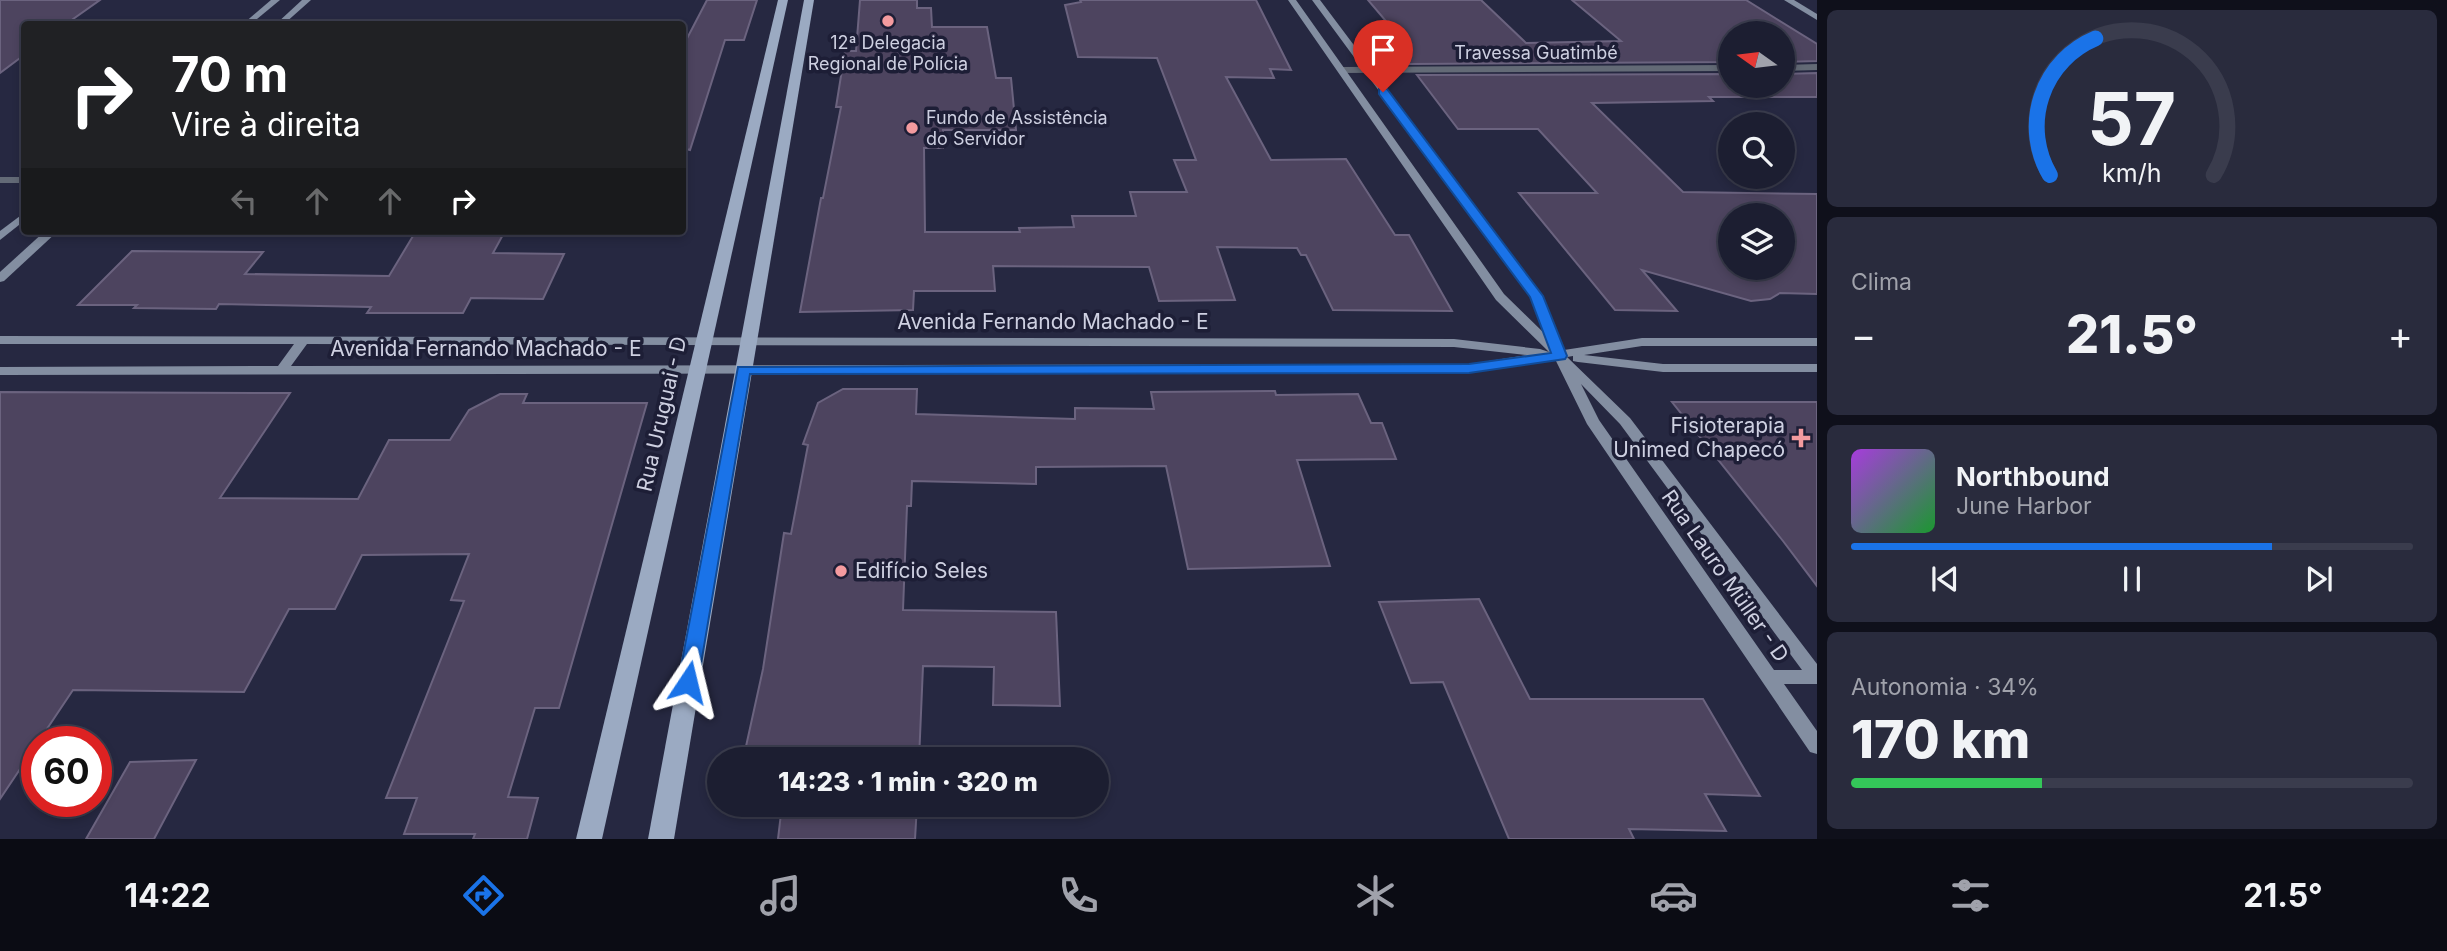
<!DOCTYPE html>
<html lang="pt">
<head>
<meta charset="utf-8">
<style>
	body { margin:0; font-family:Inter,sans-serif; background:#292b3d; color:#f1f3f6; height:100vh; display:flex; flex-direction:column; font-size:26px; white-space:nowrap }
	* { box-sizing:border-box; margin:0 }
	p { font-size:23px; color:#a0a2ab }
	.icon { flex:none; width:38px; height:38px; fill:none; stroke:currentColor; stroke-width:2; stroke-linecap:round; stroke-linejoin:round }
	.map { position:relative; flex:1; overflow:hidden }
	.details { display:flex; flex-direction:column; gap:10px; padding:10px; background:#0f101b; width:630px }
	.details>* { flex:none }
	.top-card { position:absolute; left:21px; top:21px; width:665px; height:214px; border-radius:7px; box-shadow:0 4px 10px #0003,0 0 0 2px #3a3c4d; background:#202124; color:#fff; overflow:hidden }
	.needle { width:46px; rotate:284deg }
	.tools { position:absolute; left:1718px; top:21px; display:grid; gap:14px }
	.tools a { display:grid; place-items:center; width:77px; height:77px; border-radius:50%; background:#1c1e31; box-shadow:0 4px 10px #0003,0 0 0 2px #3a3c4d; font-size:35px }
	.speed { position:absolute; left:21px; top:726px; display:flex; gap:14px; font-size:35px; font-weight:700; text-align:center }
	.speed>* { display:grid; place-content:center; width:91px; height:91px; border-radius:50%; background:#1c1e31; box-shadow:0 4px 10px #0003,0 0 0 2px #3a3c4d; line-height:1 }
	.speed .limit { border:10px solid #d22; background:#fff; color:#111 }
	.pin { position:absolute; display:grid; place-items:center; width:60px; height:60px; color:#fff; margin:-72px -30px; border-radius:50% 50% 50% 0; rotate:-45deg; box-shadow:0 0 7px #0007 }
	.pin .icon { rotate:45deg }
	.me { position:absolute; width:77px; margin:-38px; rotate:10deg; stroke-linejoin:round; filter:drop-shadow(0 0 5px #0008) }
	.turn { display:flex; align-items:center; gap:24px; height:147px; padding:0 35px; font-size:32px }
	.turn .icon { width:91px; height:91px; stroke-width:2.5 }
	.turn b { display:block; font-size:49px; line-height:60px }
	.lanes { display:flex; align-items:center; height:66px; padding:0 35px; background:#0003; justify-content:center; gap:35px; direction:ltr }
	.lanes .off { opacity:.35 }
	.big { font-size:52px; font-weight:800; line-height:1.1 }
	.details .card { flex:1; display:flex; flex-direction:column; justify-content:center; gap:10px; min-width:0; padding:0 24px; border-radius:10px; background:#292b3d }
	.details .dial { align-items:center; gap:0 }
	.dial svg { height:182px; overflow:visible; fill:none; stroke:#3a3c4d; stroke-width:7; stroke-linecap:round; text-anchor:middle }
	.dial text { fill:#f1f3f6; stroke:none }
	.song { display:flex; align-items:center; gap:21px }
	.cover { width:84px; height:84px; border-radius:10px; background:linear-gradient(135deg,hsl(280 70% 55%),hsl(130 70% 35%)) }
	.played { height:7px; border-radius:4px; background:linear-gradient(90deg,#1a73e8 75%,#3a3c4d 75%) }
	.keys { display:flex; justify-content:space-around; direction:ltr }
	.heat { display:flex; justify-content:space-between; align-items:center; font-size:38px; direction:ltr }
	.charge { height:10px; border-radius:5px; background:linear-gradient(90deg,#34c759 34%,#3a3c4d 0) }
	.trip { position:absolute; left:707px; top:747px; width:402px; height:70px; border-radius:35px; background:#1c1e31; box-shadow:0 4px 10px #0003,0 0 0 2px #3a3c4d; font-weight:800; line-height:70px; text-align:center }
	.tabs { display:flex; height:112px; justify-content:space-around; align-items:center; background:#0b0c14; color:#a0a2ab }
	.tabs .icon { width:49px; height:49px }
	.tabs .selected { color:#1a73e8 }
	.tabs b { font-size:32px; color:#f1f3f6 }
	main { display:flex; flex:1; min-height:0 }
	.map>svg:first-child { display:block }
</style>
</head>
<body>
<main>
<div class="map">
<svg width="1817" height="839" viewBox="0 0 1817 839">
	<rect width="100%" height="100%" fill="#262841"/>
	<g fill="#4d445f" stroke="#6b637f" stroke-width="2" fill-rule="evenodd">
		<polygon points="0,0 100,0 66,24 24,24 24,55 0,73"/>
		<polygon points="707,0 757,0 744,40 725,40 690,150 682,148 682,48"/>
		<polygon points="860,0 917,0 917,8 931,8 932,27 987,27 996,78 1011,78 1016,130 943,130 943,148 924,148 925,232 1020,232 1019,228 1074,227 1072,216 1136,216 1130,192 1187,192 1174,160 1196,160 1157,58 1078,57 1065,5 1081,2 1080,0 1256,0 1291,70 1270,69 1274,78 1226,77 1271,160 1346,159 1395,235 1409,235 1452,311 1333,310 1306,255 1301,255 1297,248 1217,247 1235,300 1159,301 1149,267 993,266 995,291 914,291 913,310 800,312 821,198 823,198 841,107 836,107 845,51 856,51"/>
		<polygon points="1368,0 1481,0 1526,43 1621,41 1572,0 1746,0 1817,44 1817,61 1783,62 1783,33 1731,33 1731,62 1408,64 1377,27 1391,27"/>
		<path d="M 1817,73 L 1817,97 L 1709,97 L 1713,101 L 1592,103 L 1683,192 L 1817,194 L 1817,294 L 1780,293 L 1770,299 L 1751,301 L 1642,270 L 1677,311 L 1615,310 L 1519,193 L 1597,193 L 1538,129 L 1458,129 L 1417,75 L 1731,74 L 1731,86 L 1783,86 L 1783,74 ZM 1731,215 L 1783,215 L 1783,268 L 1731,268 Z"/>
		<polygon points="416,231 505,231 493,253 564,254 543,299 471,298 463,313 367,313 371,307 219,304 216,309 134,308 137,305 78,305 132,251 263,252 245,274 389,276"/>
		<polygon points="843,389 917,389 916,414 1075,419 1075,408 1154,409 1151,392 1275,391 1276,395 1358,394 1371,423 1382,423 1396,459 1297,460 1330,566 1188,569 1166,466 1036,467 1036,484 912,481 911,506 907,506 903,610 1056,612 1060,706 993,705 994,667 923,666 919,760 743,760 763,669 784,533 791,534 808,445 803,444 818,403"/>
		<polygon points="0,392 290,393 220,498 358,499 389,440 450,440 469,410 500,394 527,394 523,403 647,403 559,708 535,708 508,797 538,798 527,839 473,839 475,834 404,834 417,798 386,798 464,601 451,600 469,554 362,555 335,609 289,609 244,692 73,690 0,799"/>
		<polygon points="1672,402 1817,402 1817,586 1783,541"/>
		<polygon points="1479,599 1530,699 1703,699 1760,796 1705,794 1726,831 1629,829 1634,839 1509,839 1443,682 1411,683 1379,602"/>
		<polygon points="196,760 154,839 86,839 130,762"/>
		<polygon points="782,805 917,805 915,839 778,839"/>
	</g>
	<g fill="none" stroke-linecap="round" stroke-linejoin="round">
		<g fill="#636a76" fill-rule="evenodd">
			<polygon points="1817,64 1817,70 1783,71 1783,65"/>
			<polygon points="1731,65 1731,71 1341,73 1337,70 1341,67"/>
			<rect x="0" y="177" width="24" height="6"/>
		</g>
		<g fill="#838ea1" fill-rule="evenodd">
			<polygon points="271,0 280,0 251,24 243,24"/>
			<polygon points="302,0 311,0 284,24 276,24"/>
			<path d="M 1288,0 L 1296,0 L 1504,294 L 1545,334 L 1530,296 L 1312,0 L 1320,0 L 1540,293 L 1564,350 L 1642,338 L 1817,338 L 1817,346 L 1642,346 L 1584,355 L 1663,364 L 1817,364 L 1817,372 L 1663,372 L 1578,362 L 1573,361 L 1573,356 L 1567,357 L 1630,418 L 1817,664 L 1817,684 L 1784,684 L 1817,731 L 1817,754 L 1810,752 L 1587,424 L 1555,359 L 1469,372 L 0,375 L 0,367 L 278,366 L 294,344 L 0,344 L 0,336 L 1454,339 L 1540,349 L 1549,352 L 1496,300 ZM 307,344 L 1454,347 L 1527,355 L 1469,364 L 291,366 ZM 1581,384 L 1620,424 L 1802,670 L 1774,670 L 1599,420 Z"/>
			<polygon points="1784,0 1794,0 1817,14 1817,20"/>
			<polygon points="24,213 24,221 0,240 0,231"/>
			<polygon points="45,231 58,231 4,281 0,282 0,272"/>
		</g>
		<g fill="#9baac2" fill-rule="evenodd">
			<polygon points="778,0 788,0 602,839 576,839"/>
			<polygon points="804,0 814,0 674,839 648,839"/>
		</g>
	</g>
	<polygon fill="#1a73e8" stroke="#114b97" stroke-width="2" points="1379,89 1387,89 1543,296 1567,356 1565,359 1469,373 750,374 698,682 695,688 688,691 681,688 678,682 738,367 1469,364 1551,353 1530,297 1379,94"/>
	<g fill="#f49b9f" stroke="#1d1e36" stroke-width="2.5">
		<circle cx="888" cy="21" r="7"/>
		<circle cx="912" cy="128" r="7"/>
		<path d="M1797.5 427.5h7v7h7v7h-7v7h-7v-7h-7v-7h7z"/>
		<circle cx="841" cy="571" r="7"/>
	</g>
	<g text-anchor="middle" stroke-width="7" stroke-linejoin="round" paint-order="stroke">
		<g font-size="18" fill="#ced0e1" stroke="#1d1e36">
			<text x="888" y="49">12ª Delegacia<tspan x="888" dy="21">Regional de Polícia</tspan></text>
			<text x="926" y="124" text-anchor="start">Fundo de Assistência<tspan x="926" dy="21">do Servidor</tspan></text>
		</g>
		<g font-size="18" fill="#ced0e1" stroke="#1d1e36">
			<text x="1536" y="59">Travessa Guatimbé</text>
		</g>
		<g font-size="21" fill="#ced0e1" stroke="#1d1e36">
			<text x="1053" y="329">Avenida Fernando Machado - E</text>
			<text x="486" y="356">Avenida Fernando Machado - E</text>
			<text transform="translate(662 414) rotate(-77)" y="7">Rua Uruguai - D</text>
			<text transform="translate(1725 576) rotate(55)" y="7">Rua Lauro Müller - D</text>
		</g>
		<g font-size="21" fill="#ced0e1" stroke="#1d1e36" text-anchor="end">
			<text x="1785" y="433">Fisioterapia<tspan x="1785" dy="24">Unimed Chapecó</tspan></text>
			<text x="855" y="578" text-anchor="start">Edifício Seles</text>
		</g>
	</g>
</svg>
<div class="tools">
<a><svg class="needle" viewBox="-14 -14 28 28"><path d="M0-13l5 13h-10z" fill="#e53935"/><path d="M0 13l5-13h-10z" fill="#a0a2ab"/></svg></a>
<a><svg class="icon" aria-label="search" viewBox="0 0 24 24"><circle cx="10" cy="10" r="6"/><path d="M15 15l6 6"/></svg></a>
<a><svg class="icon" aria-label="layers" viewBox="0 0 24 24"><path d="M12 4l9 5-9 5-9-5zM3 14l9 5 9-5"/></svg></a>
</div>
<div class="speed"><div class="limit">60</div></div>
<div class="pin" style="left:1383px;top:92px;background:#d93025"><svg class="icon" aria-label="arrive" viewBox="0 0 24 24"><path d="M6 21V4h12l-3 4 3 4H6"/></svg></div>
<svg class="me" style="left:688px;top:682px" viewBox="-20 -20 40 40"><path d="M0-17L14 15 0 8-14 15z" fill="#1a73e8" stroke="#fff" stroke-width="4"/></svg>
<div class="trip">14:23 · 1 min · 320 m</div>
<div class="top-card">
<div class="turn"><svg class="icon" aria-label="right" viewBox="0 0 24 24"><path d="M7 20v-9h11M14 6l5 5-5 5"/></svg><div><b>70 m</b>Vire à direita</div></div>
<div class="lanes"><svg class="icon off" aria-label="left" viewBox="0 0 24 24"><path d="M17 20v-9H6M10 6l-5 5 5 5"/></svg><svg class="icon off" aria-label="ahead" viewBox="0 0 24 24"><path d="M12 20V5M6 11l6-6 6 6"/></svg><svg class="icon off" aria-label="ahead" viewBox="0 0 24 24"><path d="M12 20V5M6 11l6-6 6 6"/></svg><svg class="icon" aria-label="right" viewBox="0 0 24 24"><path d="M7 20v-9h11M14 6l5 5-5 5"/></svg></div>
</div>
</div>
<section class="details">
<div class="card dial"><svg viewBox="0 0 100 80">
<path d="M14 69A42 42 0 1 1 86 69"/>
<path d="M14 69A42 42 0 0 1 34 9" stroke="#1a73e8"/>
<text x="50" y="56" font-size="32" font-weight="700">57</text>
<text x="50" y="72" font-size="11">km/h</text>
</svg></div>
<div class="card"><p>Clima</p>
<div class="heat"><a>−</a><b class="big">21.5°</b><a>+</a></div>
</div>
<div class="card">
<div class="song"><i class="cover"></i><div><b>Northbound</b><p>June Harbor</p></div></div>
<div class="played"></div>
<div class="keys"><svg class="icon" aria-label="previous" viewBox="0 0 24 24"><path d="M18 5L8 12l10 7zM5 5v14"/></svg><svg class="icon" aria-label="pause" viewBox="0 0 24 24"><path d="M8 5v14M16 5v14"/></svg><svg class="icon" aria-label="next" viewBox="0 0 24 24"><path d="M6 5l10 7-10 7zM19 5v14"/></svg></div>
</div>
<div class="card"><p>Autonomia · 34%</p><b class="big">170 km</b><div class="charge"></div></div>
</section>
</main>
<nav class="tabs">
<b>14:22</b>
<svg class="icon selected" aria-label="directions" viewBox="0 0 24 24"><path d="M12 3l9 9-9 9-9-9zM9 14v-3h6M13 9l2 2-2 2"/></svg>
<svg class="icon" aria-label="music" viewBox="0 0 24 24"><path d="M9 18V5l10-2v13"/><circle cx="6" cy="18" r="3"/><circle cx="16" cy="16" r="3"/></svg>
<svg class="icon" aria-label="phone" viewBox="0 0 24 24"><path d="M5 4h4l2 5-3 2q2 4 5 5l2-3 5 2v4C11 20 4 13 5 4z"/></svg>
<svg class="icon" aria-label="climate" viewBox="0 0 24 24"><path d="M12 3v18M4 7l16 10M4 17L20 7"/></svg>
<svg class="icon" aria-label="car" viewBox="0 0 24 24"><path d="M5 17H2v-5l4-1 3-4h7l3 4 3 1v5h-3M9 17h6M6 11h13"/><circle cx="7" cy="17" r="2"/><circle cx="17" cy="17" r="2"/></svg>
<svg class="icon" aria-label="filters" viewBox="0 0 24 24"><path d="M4 7h16M4 17h16"/><circle cx="9" cy="7" r="2"/><circle cx="15" cy="17" r="2"/></svg>
<b>21.5°</b>
</nav>
</body>
</html>
